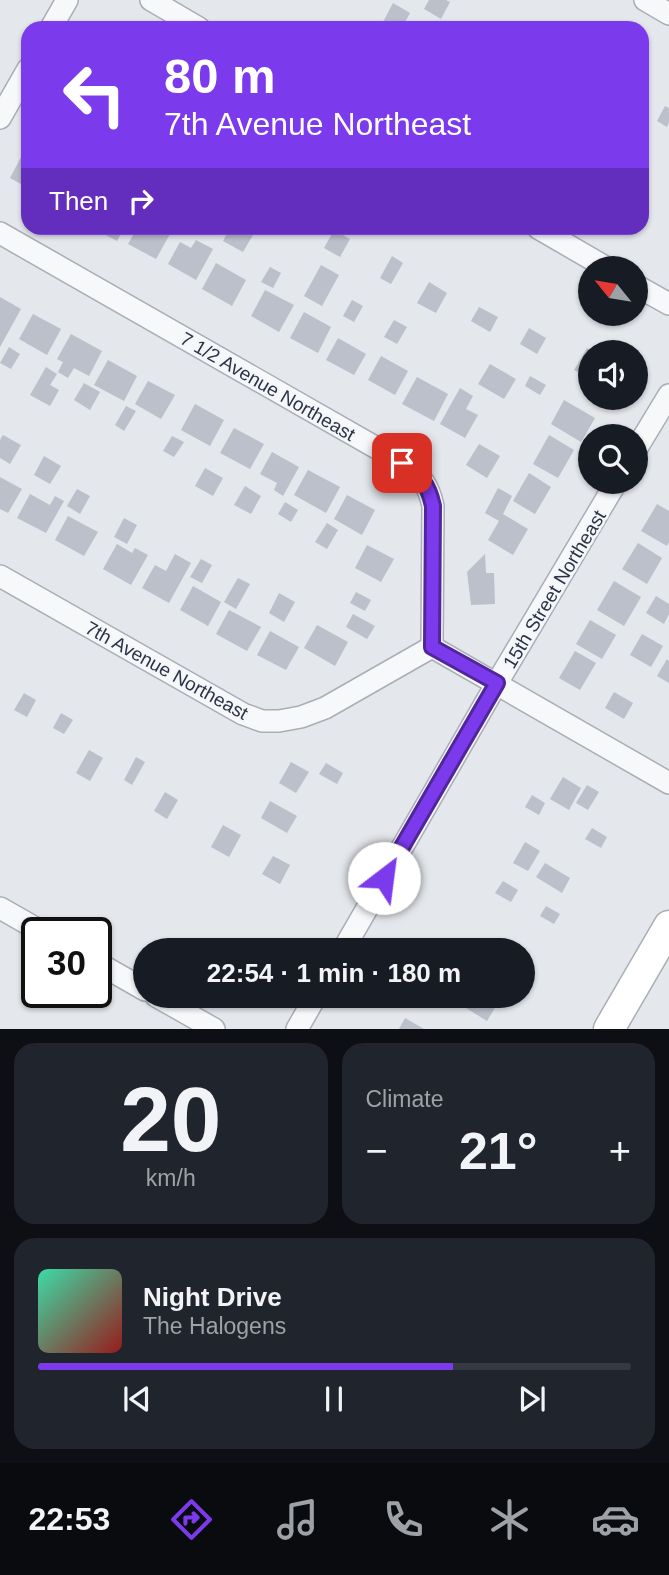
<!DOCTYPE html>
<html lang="en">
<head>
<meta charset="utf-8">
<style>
	body { margin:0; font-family:Helvetica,sans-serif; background:#20242c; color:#f1f3f6; height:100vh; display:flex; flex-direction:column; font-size:26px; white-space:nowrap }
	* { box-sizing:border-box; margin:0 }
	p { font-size:23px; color:#9ea1a6 }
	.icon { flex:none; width:38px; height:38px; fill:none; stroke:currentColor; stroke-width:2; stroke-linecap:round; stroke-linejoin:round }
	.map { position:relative; height:1029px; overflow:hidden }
	.drawer { display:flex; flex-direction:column; gap:14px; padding:14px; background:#0d0f14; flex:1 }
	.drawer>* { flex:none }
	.top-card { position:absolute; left:21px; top:21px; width:628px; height:214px; border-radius:21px; box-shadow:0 2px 5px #0004; background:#7c3aed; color:#fff; overflow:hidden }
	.needle { width:46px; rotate:300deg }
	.fabs { position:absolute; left:578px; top:256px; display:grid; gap:14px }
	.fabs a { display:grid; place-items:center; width:70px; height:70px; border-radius:50%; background:#171b24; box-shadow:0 2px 5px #0004; font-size:35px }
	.speed { position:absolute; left:21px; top:917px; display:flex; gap:14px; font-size:35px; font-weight:700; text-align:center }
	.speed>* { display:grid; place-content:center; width:91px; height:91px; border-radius:50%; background:#171b24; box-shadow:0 2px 5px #0004; line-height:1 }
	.speed .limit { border:4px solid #111; border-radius:10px; background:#fff; color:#111 }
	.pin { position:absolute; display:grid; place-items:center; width:60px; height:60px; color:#fff; margin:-30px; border-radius:14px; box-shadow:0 4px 10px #0006 }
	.me { position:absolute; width:77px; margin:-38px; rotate:30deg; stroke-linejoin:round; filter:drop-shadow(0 0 5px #0008) }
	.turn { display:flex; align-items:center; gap:24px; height:147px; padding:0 28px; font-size:32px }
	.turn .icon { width:91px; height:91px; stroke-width:2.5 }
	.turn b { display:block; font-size:49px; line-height:60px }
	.then { display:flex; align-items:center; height:66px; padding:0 28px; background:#0003; gap:14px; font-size:26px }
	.big { font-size:52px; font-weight:700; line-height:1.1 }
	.drawer .widget { flex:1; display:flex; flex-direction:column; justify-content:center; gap:10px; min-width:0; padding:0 24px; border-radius:21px; background:#20242c }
	.drawer .dial { align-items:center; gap:0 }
	.dial b { font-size:91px; line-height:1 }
	.song { display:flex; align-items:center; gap:21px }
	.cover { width:84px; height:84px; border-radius:10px; background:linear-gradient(135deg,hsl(160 70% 55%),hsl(0 70% 35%)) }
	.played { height:7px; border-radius:4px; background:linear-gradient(90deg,#7c3aed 70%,#363941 70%) }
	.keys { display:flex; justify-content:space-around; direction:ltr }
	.heat { display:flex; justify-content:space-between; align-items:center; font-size:38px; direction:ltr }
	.drawer .tiles { flex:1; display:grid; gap:14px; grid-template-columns:1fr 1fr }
	.widget:last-child { grid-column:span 2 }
	.trip { position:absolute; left:133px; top:938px; width:402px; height:70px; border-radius:35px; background:#171b24; box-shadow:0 2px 5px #0004; font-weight:700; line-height:70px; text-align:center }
	.tab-bar { display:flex; height:112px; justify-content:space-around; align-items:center; background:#090b0e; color:#9ea1a6 }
	.tab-bar .icon { width:49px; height:49px }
	.tab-bar .on { color:#7c3aed }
	.tab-bar b { font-size:32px; color:#f1f3f6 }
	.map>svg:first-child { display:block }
</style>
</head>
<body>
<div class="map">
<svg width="669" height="1029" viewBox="0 0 669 1029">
	<rect width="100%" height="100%" fill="#e4e7ec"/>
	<g fill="#bbc0ca">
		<polygon points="429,0 446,0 450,2 441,19 424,9"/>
		<polygon points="393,3 410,13 402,28 389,28 382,24"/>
		<polygon points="665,106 669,108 669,122 667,127 657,121"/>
		<polygon points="28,144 28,188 10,178"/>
		<polygon points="93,228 124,228 117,241"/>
		<polygon points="137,228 159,228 170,234 156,259 128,244"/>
		<polygon points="230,228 257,228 243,252 223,241"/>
		<polygon points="334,230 350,239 340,257 324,248"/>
		<polygon points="196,240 213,249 196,280 168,264 180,242 191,248"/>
		<polygon points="392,256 403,263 391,284 380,278"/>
		<polygon points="216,263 246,280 232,306 202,289"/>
		<polygon points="321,265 339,275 322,306 304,296"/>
		<polygon points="270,267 281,273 273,288 261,282"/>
		<polygon points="429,282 447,293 436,313 417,303"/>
		<polygon points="265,290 294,305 279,332 251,316"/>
		<polygon points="0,297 21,309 0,347"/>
		<polygon points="352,300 363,306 354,322 343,316"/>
		<polygon points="479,307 498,317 490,332 471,321"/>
		<polygon points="304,312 331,327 318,353 290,338"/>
		<polygon points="33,314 61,329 47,355 19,339"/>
		<polygon points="394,320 407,327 397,344 384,337"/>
		<polygon points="529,328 546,338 537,354 520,344"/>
		<polygon points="71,334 102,351 89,376 74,368 68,378 58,372 63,362 57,359"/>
		<polygon points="338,338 366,354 354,375 326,360"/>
		<polygon points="9,347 20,354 11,369 0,363"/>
		<polygon points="587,348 594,352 590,352 590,363 583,375 574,370"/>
		<polygon points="381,356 408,371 395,395 368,380"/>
		<polygon points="108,360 137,376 124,401 94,385"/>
		<polygon points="490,364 516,379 504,399 478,384"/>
		<polygon points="46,367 57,374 50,385 59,390 50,406 30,395"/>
		<polygon points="530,376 546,385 540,395 525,386"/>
		<polygon points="417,377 448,394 434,421 402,404"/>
		<polygon points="148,381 175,395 161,419 135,404"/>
		<polygon points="84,383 100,392 90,410 74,400"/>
		<polygon points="460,388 473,396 466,409 478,415 465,438 440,424"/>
		<polygon points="564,400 595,418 581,442 551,424"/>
		<polygon points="195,404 224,420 210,446 181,430"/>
		<polygon points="126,406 136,411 124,431 115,425"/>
		<polygon points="234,428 264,444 250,469 220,453"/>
		<polygon points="3,435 21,445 10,464 0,458 0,440"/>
		<polygon points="549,435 574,450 558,478 533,464"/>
		<polygon points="172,436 184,442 174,457 163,451"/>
		<polygon points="479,444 500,456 487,478 466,465"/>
		<polygon points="272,452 299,467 283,496 274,490 277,483 260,474"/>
		<polygon points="44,456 61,466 50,484 34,475"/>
		<polygon points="205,468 223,478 213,496 195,486"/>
		<polygon points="308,470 340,487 326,513 294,495"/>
		<polygon points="529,473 551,487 535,514 513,501"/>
		<polygon points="0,477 22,489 8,513 0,509"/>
		<polygon points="245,486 261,496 251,514 234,505"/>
		<polygon points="498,488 512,496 503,514 528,529 513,555 488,540 499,521 485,513"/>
		<polygon points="77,489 90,496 80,514 67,506"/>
		<polygon points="30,494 50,505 55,496 64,501 46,533 17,518"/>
		<polygon points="347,495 375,510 362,535 334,519"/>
		<polygon points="285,502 298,510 291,522 278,514"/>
		<polygon points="657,504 669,511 669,542 667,546 641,531"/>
		<polygon points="68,516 98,532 84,556 55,540"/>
		<polygon points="124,518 137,525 127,544 114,537"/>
		<polygon points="327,523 338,530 327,549 315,542"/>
		<polygon points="638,543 662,558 647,584 622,569"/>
		<polygon points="117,544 132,553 135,548 148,555 131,585 103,569"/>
		<polygon points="367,545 394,559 381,582 355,568"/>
		<polygon points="175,554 191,563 169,603 142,588 155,565 166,571"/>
		<polygon points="485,554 486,573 494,573 495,604 471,605 467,572"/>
		<polygon points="201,559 212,565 202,583 190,577"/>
		<polygon points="238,578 250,584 236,609 224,602"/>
		<polygon points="614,581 641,597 624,626 597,610"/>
		<polygon points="193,586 221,602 208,626 180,610"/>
		<polygon points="356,592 371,600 365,611 350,603"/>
		<polygon points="279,593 295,602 284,622 269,613"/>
		<polygon points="656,596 669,604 669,614 664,624 646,613"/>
		<polygon points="229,610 261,627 247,651 216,634"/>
		<polygon points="353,614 375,626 367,639 346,627"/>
		<polygon points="590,620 616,635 602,659 576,644"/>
		<polygon points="317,625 348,642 335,666 304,648"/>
		<polygon points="270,631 299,647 286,670 257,655"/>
		<polygon points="642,634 663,646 651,667 630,655"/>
		<polygon points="575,651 596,663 580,690 559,678"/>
		<polygon points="667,659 669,661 669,683 657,676"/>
		<polygon points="614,692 633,703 624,719 605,708"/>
		<polygon points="24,693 36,700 27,717 14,710"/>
		<polygon points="61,713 73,720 64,734 53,728"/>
		<polygon points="89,750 103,758 90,781 76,773"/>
		<polygon points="136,757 145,762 132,785 124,780"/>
		<polygon points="291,762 309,772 296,793 279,783"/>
		<polygon points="326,763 343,773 337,784 319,774"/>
		<polygon points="563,777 581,788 569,810 550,799"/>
		<polygon points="587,785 599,792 588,810 576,803"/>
		<polygon points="165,792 178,800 167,819 154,811"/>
		<polygon points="532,795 545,803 539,815 525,807"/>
		<polygon points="270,801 297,816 287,833 261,818"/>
		<polygon points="223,825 241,835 229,857 211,847"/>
		<polygon points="592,828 607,837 601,848 585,839"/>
		<polygon points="525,842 540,851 528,871 513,863"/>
		<polygon points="273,856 290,865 280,884 262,874"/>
		<polygon points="545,863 570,878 562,893 536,877"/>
		<polygon points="503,881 518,890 511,902 495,893"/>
		<polygon points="546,906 560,914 554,924 540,916"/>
		<polygon points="464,940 481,950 457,950"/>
		<polygon points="467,996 478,996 496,1006 487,1021 461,1005"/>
		<polygon points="405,1018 424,1029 399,1029"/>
	</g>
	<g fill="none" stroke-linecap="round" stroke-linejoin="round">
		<defs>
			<g id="street">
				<polyline points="151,0 199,28"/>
				<polyline points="645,0 669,14"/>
				<polyline points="51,28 67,0"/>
				<polyline points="0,118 28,69"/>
				<polyline points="538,228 607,268"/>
				<path d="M 0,233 L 403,463 C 421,477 428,483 433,506 L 432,647"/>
				<polyline points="635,285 669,304"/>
				<polyline points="635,451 669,395"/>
				<polyline points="0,576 243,714 262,721 279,721 301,717 325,708 432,647"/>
				<polyline points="432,647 669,783"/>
				<polyline points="0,908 44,933"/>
				<polyline points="343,950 497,683 617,481"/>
				<polyline points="96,962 145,990"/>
				<polyline points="156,996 214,1029"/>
				<polyline points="297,1029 316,996"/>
			</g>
			<polyline id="secondary" points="609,1029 669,926"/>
		</defs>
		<use href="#street" stroke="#a9aeb7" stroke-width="24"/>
		<use href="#secondary" stroke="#a9aeb7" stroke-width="33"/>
		<use href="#street" stroke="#f7f8fa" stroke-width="21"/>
		<use href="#secondary" stroke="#fff" stroke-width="30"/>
	</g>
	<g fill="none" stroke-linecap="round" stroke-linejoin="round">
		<defs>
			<path id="route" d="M 384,878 L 497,683 L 432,647 L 433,506 C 428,483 421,477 402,463"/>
		</defs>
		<use href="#route" stroke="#51269a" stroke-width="18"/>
		<use href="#route" stroke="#7c3aed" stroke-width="12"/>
	</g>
	<g text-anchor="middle" stroke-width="5" stroke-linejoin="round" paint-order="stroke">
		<g font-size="19" fill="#2b3445" stroke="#f4f6f9">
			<text transform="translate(268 386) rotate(30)" y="7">7 1/2 Avenue Northeast</text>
			<text transform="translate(554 589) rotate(-59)" y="7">15th Street Northeast</text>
			<text transform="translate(167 670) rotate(29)" y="7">7th Avenue Northeast</text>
		</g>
	</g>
</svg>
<div class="fabs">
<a><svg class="needle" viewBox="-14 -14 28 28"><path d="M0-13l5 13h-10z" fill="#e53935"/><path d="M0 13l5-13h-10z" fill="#9ea1a6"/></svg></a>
<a><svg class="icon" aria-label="sound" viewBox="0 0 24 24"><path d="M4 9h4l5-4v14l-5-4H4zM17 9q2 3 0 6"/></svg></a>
<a><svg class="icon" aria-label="search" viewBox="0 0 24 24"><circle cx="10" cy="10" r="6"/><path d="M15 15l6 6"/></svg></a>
</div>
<div class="speed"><div class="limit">30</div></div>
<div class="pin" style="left:402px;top:463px;background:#d93025"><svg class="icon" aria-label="arrive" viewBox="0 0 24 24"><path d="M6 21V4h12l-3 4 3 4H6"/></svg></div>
<svg class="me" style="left:384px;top:878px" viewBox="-20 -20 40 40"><circle r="19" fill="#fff"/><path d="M0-13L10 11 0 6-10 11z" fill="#7c3aed"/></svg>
<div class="trip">22:54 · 1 min · 180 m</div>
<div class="top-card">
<div class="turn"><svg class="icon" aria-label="left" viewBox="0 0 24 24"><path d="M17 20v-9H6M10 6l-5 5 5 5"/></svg><div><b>80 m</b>7th Avenue Northeast</div></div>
<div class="then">Then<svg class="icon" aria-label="right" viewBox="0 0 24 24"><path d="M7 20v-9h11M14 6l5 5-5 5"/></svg></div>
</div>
</div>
<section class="drawer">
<div class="tiles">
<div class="widget dial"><b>20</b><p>km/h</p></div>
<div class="widget"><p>Climate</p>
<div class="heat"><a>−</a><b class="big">21°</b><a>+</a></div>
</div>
<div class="widget">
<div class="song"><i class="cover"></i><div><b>Night Drive</b><p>The Halogens</p></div></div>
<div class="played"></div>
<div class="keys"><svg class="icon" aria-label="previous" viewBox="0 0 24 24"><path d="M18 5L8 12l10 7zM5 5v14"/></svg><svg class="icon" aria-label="pause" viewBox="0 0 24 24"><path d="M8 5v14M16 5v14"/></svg><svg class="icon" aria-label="next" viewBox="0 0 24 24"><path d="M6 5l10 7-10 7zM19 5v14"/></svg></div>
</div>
</div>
</section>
<nav class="tab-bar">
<b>22:53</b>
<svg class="icon on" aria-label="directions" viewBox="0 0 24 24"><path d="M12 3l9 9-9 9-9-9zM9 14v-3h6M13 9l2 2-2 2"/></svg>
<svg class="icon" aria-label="music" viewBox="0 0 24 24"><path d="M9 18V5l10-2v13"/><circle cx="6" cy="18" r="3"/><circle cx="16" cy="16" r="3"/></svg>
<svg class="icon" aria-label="phone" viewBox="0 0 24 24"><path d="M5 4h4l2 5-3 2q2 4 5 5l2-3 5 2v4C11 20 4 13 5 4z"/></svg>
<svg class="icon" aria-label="climate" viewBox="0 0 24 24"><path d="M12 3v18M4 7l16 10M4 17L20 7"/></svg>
<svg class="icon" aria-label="car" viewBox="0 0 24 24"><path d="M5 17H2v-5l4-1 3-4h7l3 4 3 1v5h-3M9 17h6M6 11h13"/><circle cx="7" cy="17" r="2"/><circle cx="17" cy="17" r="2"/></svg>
</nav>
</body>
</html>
